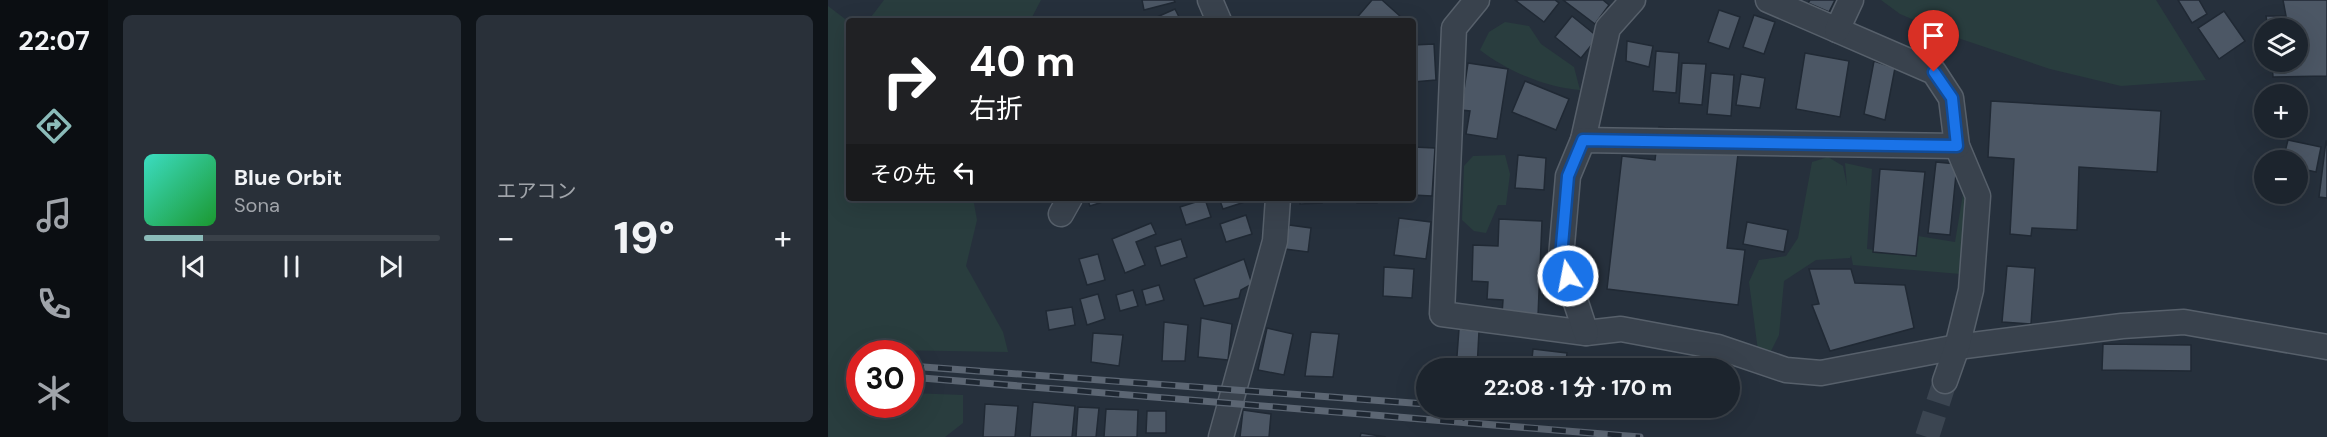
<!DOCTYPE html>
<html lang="ja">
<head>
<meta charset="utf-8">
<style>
	body { margin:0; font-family:"DM Sans","Noto Sans JP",sans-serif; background:#293039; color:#f1f3f6; height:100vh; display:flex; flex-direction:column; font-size:22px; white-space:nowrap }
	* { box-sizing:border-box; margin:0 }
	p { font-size:20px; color:#a0a4aa }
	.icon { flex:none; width:33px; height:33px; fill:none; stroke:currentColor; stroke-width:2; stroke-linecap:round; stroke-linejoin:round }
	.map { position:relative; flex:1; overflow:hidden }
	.panel { display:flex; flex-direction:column; gap:15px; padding:15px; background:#0f1419; width:720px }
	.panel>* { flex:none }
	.guide { position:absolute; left:18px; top:18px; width:570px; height:183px; border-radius:6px; box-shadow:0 6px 24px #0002,0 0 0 2px #3a4149; background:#202124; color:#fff; overflow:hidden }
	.controls { position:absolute; left:1426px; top:18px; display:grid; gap:12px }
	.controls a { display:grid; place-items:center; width:54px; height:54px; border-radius:50%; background:#1c242d; box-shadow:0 6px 24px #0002,0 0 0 2px #3a4149; font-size:30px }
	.speed { position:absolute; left:18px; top:340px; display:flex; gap:12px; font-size:30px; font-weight:700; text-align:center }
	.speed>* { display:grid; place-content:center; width:78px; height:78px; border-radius:50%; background:#1c242d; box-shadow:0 6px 24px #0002,0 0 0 2px #3a4149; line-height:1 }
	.speed .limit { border:9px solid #d22; background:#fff; color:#111 }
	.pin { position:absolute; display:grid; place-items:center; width:51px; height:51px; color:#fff; margin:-62px -26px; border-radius:50% 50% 50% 0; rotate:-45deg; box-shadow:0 0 6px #0007 }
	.pin .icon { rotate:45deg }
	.me { position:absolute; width:66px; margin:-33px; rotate:349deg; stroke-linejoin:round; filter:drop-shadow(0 0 4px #0008) }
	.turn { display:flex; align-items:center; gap:21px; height:126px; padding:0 24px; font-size:27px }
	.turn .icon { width:78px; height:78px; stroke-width:2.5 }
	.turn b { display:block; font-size:42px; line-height:51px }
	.then { display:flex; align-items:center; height:57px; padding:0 24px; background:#0003; gap:12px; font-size:22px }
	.big { font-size:45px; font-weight:700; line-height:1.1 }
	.panel .tile { flex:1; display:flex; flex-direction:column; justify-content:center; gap:9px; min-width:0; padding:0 21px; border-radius:9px; background:#293039 }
	.song { display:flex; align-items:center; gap:18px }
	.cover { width:72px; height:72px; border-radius:9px; background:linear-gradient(135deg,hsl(170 70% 55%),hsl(130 70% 35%)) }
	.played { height:6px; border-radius:3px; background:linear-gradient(90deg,#8bbbb9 20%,#3a4149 20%) }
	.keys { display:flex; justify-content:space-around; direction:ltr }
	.heat { display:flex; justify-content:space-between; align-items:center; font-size:33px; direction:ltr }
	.panel .tiles { flex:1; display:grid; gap:15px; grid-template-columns:repeat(2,1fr) }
	.trip { position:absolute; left:588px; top:358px; width:324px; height:60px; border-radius:30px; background:#1c242d; box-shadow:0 6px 24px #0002,0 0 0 2px #3a4149; font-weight:700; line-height:60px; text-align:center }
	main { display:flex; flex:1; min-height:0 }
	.dock { display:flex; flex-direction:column; width:108px; justify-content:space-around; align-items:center; background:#0b0e12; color:#a0a4aa }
	.dock .icon { width:42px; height:42px }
	.dock .active { color:#8bbbb9 }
	.dock b { font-size:27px; color:#f1f3f6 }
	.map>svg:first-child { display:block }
</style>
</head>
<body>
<main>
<nav class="dock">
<b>22:07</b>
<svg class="icon active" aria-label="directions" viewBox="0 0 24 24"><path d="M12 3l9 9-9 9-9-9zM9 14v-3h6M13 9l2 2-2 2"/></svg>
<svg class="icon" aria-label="music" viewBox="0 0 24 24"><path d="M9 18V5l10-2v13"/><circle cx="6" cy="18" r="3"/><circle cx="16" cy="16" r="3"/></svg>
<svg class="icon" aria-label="phone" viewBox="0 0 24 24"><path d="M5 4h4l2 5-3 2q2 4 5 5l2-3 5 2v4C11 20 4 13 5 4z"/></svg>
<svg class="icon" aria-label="climate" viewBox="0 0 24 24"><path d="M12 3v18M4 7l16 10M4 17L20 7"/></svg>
</nav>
<section class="panel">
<div class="tiles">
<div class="tile">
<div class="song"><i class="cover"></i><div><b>Blue Orbit</b><p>Sona</p></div></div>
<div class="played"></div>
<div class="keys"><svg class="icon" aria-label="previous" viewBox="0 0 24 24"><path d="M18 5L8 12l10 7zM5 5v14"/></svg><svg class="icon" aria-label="pause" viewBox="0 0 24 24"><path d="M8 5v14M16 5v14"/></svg><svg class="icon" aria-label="next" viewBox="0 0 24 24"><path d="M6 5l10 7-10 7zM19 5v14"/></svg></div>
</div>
<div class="tile"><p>エアコン</p>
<div class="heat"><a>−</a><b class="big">19°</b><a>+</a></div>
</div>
</div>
</section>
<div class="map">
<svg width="1499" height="437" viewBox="0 0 1499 437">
	<rect width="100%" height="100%" fill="#26303c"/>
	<g fill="#293d3e">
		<polygon points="56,0 213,0 202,21 40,21"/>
		<polygon points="1053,0 1328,0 1378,80 1293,86 1222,69 1124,36 1072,14"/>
		<polygon points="0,6 21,22 21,198 145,198 149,220 138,266 175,332 180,352 59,350 58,354 32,354 32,405 82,405 83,393 135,395 135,423 117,437 0,437"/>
		<path d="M 677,22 L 701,26 L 713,44 L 746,67 L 752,90 C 719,88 679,71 652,50 L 661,32 Z"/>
		<polygon points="677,155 682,174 678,205 670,205 658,233 646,231 634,220 636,166 645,156"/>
		<polygon points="1000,157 1015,166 1019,186 1017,163 1044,169 1039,249 1085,255 1090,236 1127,242 1136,188 1142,209 1133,274 1025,265 1023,255 1022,258 988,260 956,281 951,335 942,353 930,351 921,282 931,260 958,256 970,238 984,162"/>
	</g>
	<g fill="#4c5765" stroke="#202934" stroke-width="1.5">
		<polygon points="314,0 346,0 347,2 316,10"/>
		<polygon points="544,0 554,0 573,17 570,21 526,21"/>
		<polygon points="687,0 727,0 731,3 716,22"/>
		<polygon points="735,0 775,0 781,5 767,24"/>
		<polygon points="982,0 1007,0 1001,12 980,3"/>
		<polygon points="1350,0 1371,0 1379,14 1364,23"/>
		<polygon points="1455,0 1499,0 1499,76 1445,77 1444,62 1470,62 1470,28 1440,28 1438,16 1458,16"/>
		<polygon points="347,9 353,21 320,21"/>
		<polygon points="891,10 912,17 901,49 880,42"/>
		<polygon points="1396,11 1417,41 1391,59 1370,28"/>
		<polygon points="926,15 947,22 936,54 915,47"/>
		<polygon points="744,16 770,37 753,58 727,37"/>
		<polygon points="799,41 825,46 821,67 798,61"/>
		<polygon points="606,44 608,80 585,82 585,45"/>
		<polygon points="828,51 851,53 848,93 825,91"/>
		<polygon points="977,53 1021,61 1012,117 968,109"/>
		<polygon points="1046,61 1067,68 1057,120 1036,114"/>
		<polygon points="640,63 680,69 669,139 638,134 642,111 633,110"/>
		<polygon points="854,63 878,64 874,105 851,103"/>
		<polygon points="883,73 906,75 903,116 879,114"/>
		<polygon points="913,74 937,78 932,108 908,105"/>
		<polygon points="697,81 741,99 728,130 684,112"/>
		<polygon points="1163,101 1333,111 1329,172 1251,167 1249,230 1204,228 1203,236 1182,234 1186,159 1160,157"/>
		<polygon points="831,127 912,137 899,248 917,250 910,305 779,289 794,156 827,160"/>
		<polygon points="1460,140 1493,147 1488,172 1470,168 1470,160 1455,160"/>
		<polygon points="1498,141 1499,141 1499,198 1491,197"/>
		<polygon points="585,147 607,148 604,196 585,195"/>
		<polygon points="690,155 718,158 716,190 687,188"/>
		<polygon points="1108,162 1129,164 1122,235 1100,233"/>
		<polygon points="1052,169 1097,172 1088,256 1045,252"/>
		<polygon points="259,198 287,198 262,206"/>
		<polygon points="391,198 429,198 395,209"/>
		<polygon points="472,198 494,198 494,203 472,204"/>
		<rect x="529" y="198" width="20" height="5"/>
		<polygon points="377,199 383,217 358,225 352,207"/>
		<polygon points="418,215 424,234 398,242 392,224"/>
		<polygon points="571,218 603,222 598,259 566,255"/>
		<polygon points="671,219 714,221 710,316 674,314 675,300 659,299 660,282 644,281 645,245 670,246"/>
		<polygon points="919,222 960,230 956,252 915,244"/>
		<polygon points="323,223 328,234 308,242 317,265 297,273 284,239"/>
		<polygon points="461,225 483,228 480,252 457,249"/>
		<polygon points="353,239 359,257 333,266 327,247"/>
		<polygon points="270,254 277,280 259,285 251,259"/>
		<polygon points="416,259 424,284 413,290 411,298 376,306 366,279"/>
		<polygon points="1179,266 1207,268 1203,324 1174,322"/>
		<polygon points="556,267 586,269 584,298 555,296"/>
		<polygon points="981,269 1023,269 1027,283 1077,285 1086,328 1002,351 984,305 991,304"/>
		<polygon points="331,285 336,300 318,305 314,290"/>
		<polygon points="305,290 310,306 292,311 288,295"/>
		<polygon points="270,294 277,319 259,325 252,299"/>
		<polygon points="244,307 247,325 221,330 218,311"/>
		<polygon points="373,318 404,324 400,360 370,357"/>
		<polygon points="336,322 360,325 357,361 334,361"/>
		<polygon points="439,328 465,334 456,375 430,370"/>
		<polygon points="631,329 651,331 649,369 628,369"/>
		<polygon points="483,332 511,334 505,377 477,376"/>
		<polygon points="265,333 295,335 291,366 263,362"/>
		<polygon points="1275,344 1363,345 1363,371 1274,370"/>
		<polygon points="705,349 739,353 737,369 703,369"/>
		<polygon points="760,357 802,360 801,369 759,369"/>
		<polygon points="205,402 247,406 244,437 202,437"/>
		<polygon points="157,404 190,406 187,437 155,437"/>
		<polygon points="250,407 271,408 268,437 248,437"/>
		<polygon points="278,409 310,410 309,437 276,437"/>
		<polygon points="415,410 443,414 441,437 412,437"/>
		<polygon points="319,411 338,411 338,433 318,433"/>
		<polygon points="533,433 558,437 532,437"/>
	</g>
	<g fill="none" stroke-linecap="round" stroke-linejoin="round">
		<polyline stroke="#3b4551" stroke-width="24" stroke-dasharray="24 12" stroke-linecap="butt" points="1099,437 1117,381"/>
		<defs>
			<g id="minor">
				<polyline points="382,0 391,21"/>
				<polyline points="649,0 626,28 614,314 758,333 793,329 890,347 958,370 993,373 1129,347 1294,326 1356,322 1499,347"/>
				<polyline points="940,0 1106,72 1123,98 1129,146 1150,196 1143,290 1129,347 1117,381"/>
				<polyline points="1009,30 1023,0"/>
				<polyline points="755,140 780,28 805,0"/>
				<polyline points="233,214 242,198"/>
				<polyline points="758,333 733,257 740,176 755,140 1129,146"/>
				<polyline points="393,437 447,241 450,198"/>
			</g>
		</defs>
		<use href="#minor" stroke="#57606b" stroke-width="27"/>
		<use href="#minor" stroke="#39424d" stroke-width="24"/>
		<defs>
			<g id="rail">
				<polyline points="82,366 598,404"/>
				<polyline points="82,377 812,437"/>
				<polyline points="609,408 637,419"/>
				<polyline points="650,408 687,411"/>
			</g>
		</defs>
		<use href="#rail" stroke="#5c6673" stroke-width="7"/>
		<use href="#rail" stroke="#1e2732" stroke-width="4.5" stroke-dasharray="14" stroke-linecap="butt"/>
	</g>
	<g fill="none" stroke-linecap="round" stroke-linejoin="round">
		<defs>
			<polyline id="route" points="740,276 733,257 740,176 755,140 1129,146 1124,98 1106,72"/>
		</defs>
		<use href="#route" stroke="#114b97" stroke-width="15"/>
		<use href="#route" stroke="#1a73e8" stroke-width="10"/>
	</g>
</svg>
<div class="controls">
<a><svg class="icon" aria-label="layers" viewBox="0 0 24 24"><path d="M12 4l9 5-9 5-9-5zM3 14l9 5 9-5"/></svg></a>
<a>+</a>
<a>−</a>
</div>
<div class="speed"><div class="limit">30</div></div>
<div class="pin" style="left:1106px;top:72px;background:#d93025"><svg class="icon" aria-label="arrive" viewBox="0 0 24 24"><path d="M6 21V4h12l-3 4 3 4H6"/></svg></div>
<svg class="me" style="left:740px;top:276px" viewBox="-20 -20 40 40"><circle r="17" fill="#1a73e8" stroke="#fff" stroke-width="3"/><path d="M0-11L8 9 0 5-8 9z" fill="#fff"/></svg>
<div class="trip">22:08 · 1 分 · 170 m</div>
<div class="guide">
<div class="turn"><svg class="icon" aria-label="right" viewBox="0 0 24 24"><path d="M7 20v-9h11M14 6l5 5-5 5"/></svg><div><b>40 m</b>右折</div></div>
<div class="then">その先<svg class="icon" aria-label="left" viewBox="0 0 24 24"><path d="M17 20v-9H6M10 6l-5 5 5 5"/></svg></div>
</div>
</div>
</main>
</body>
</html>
